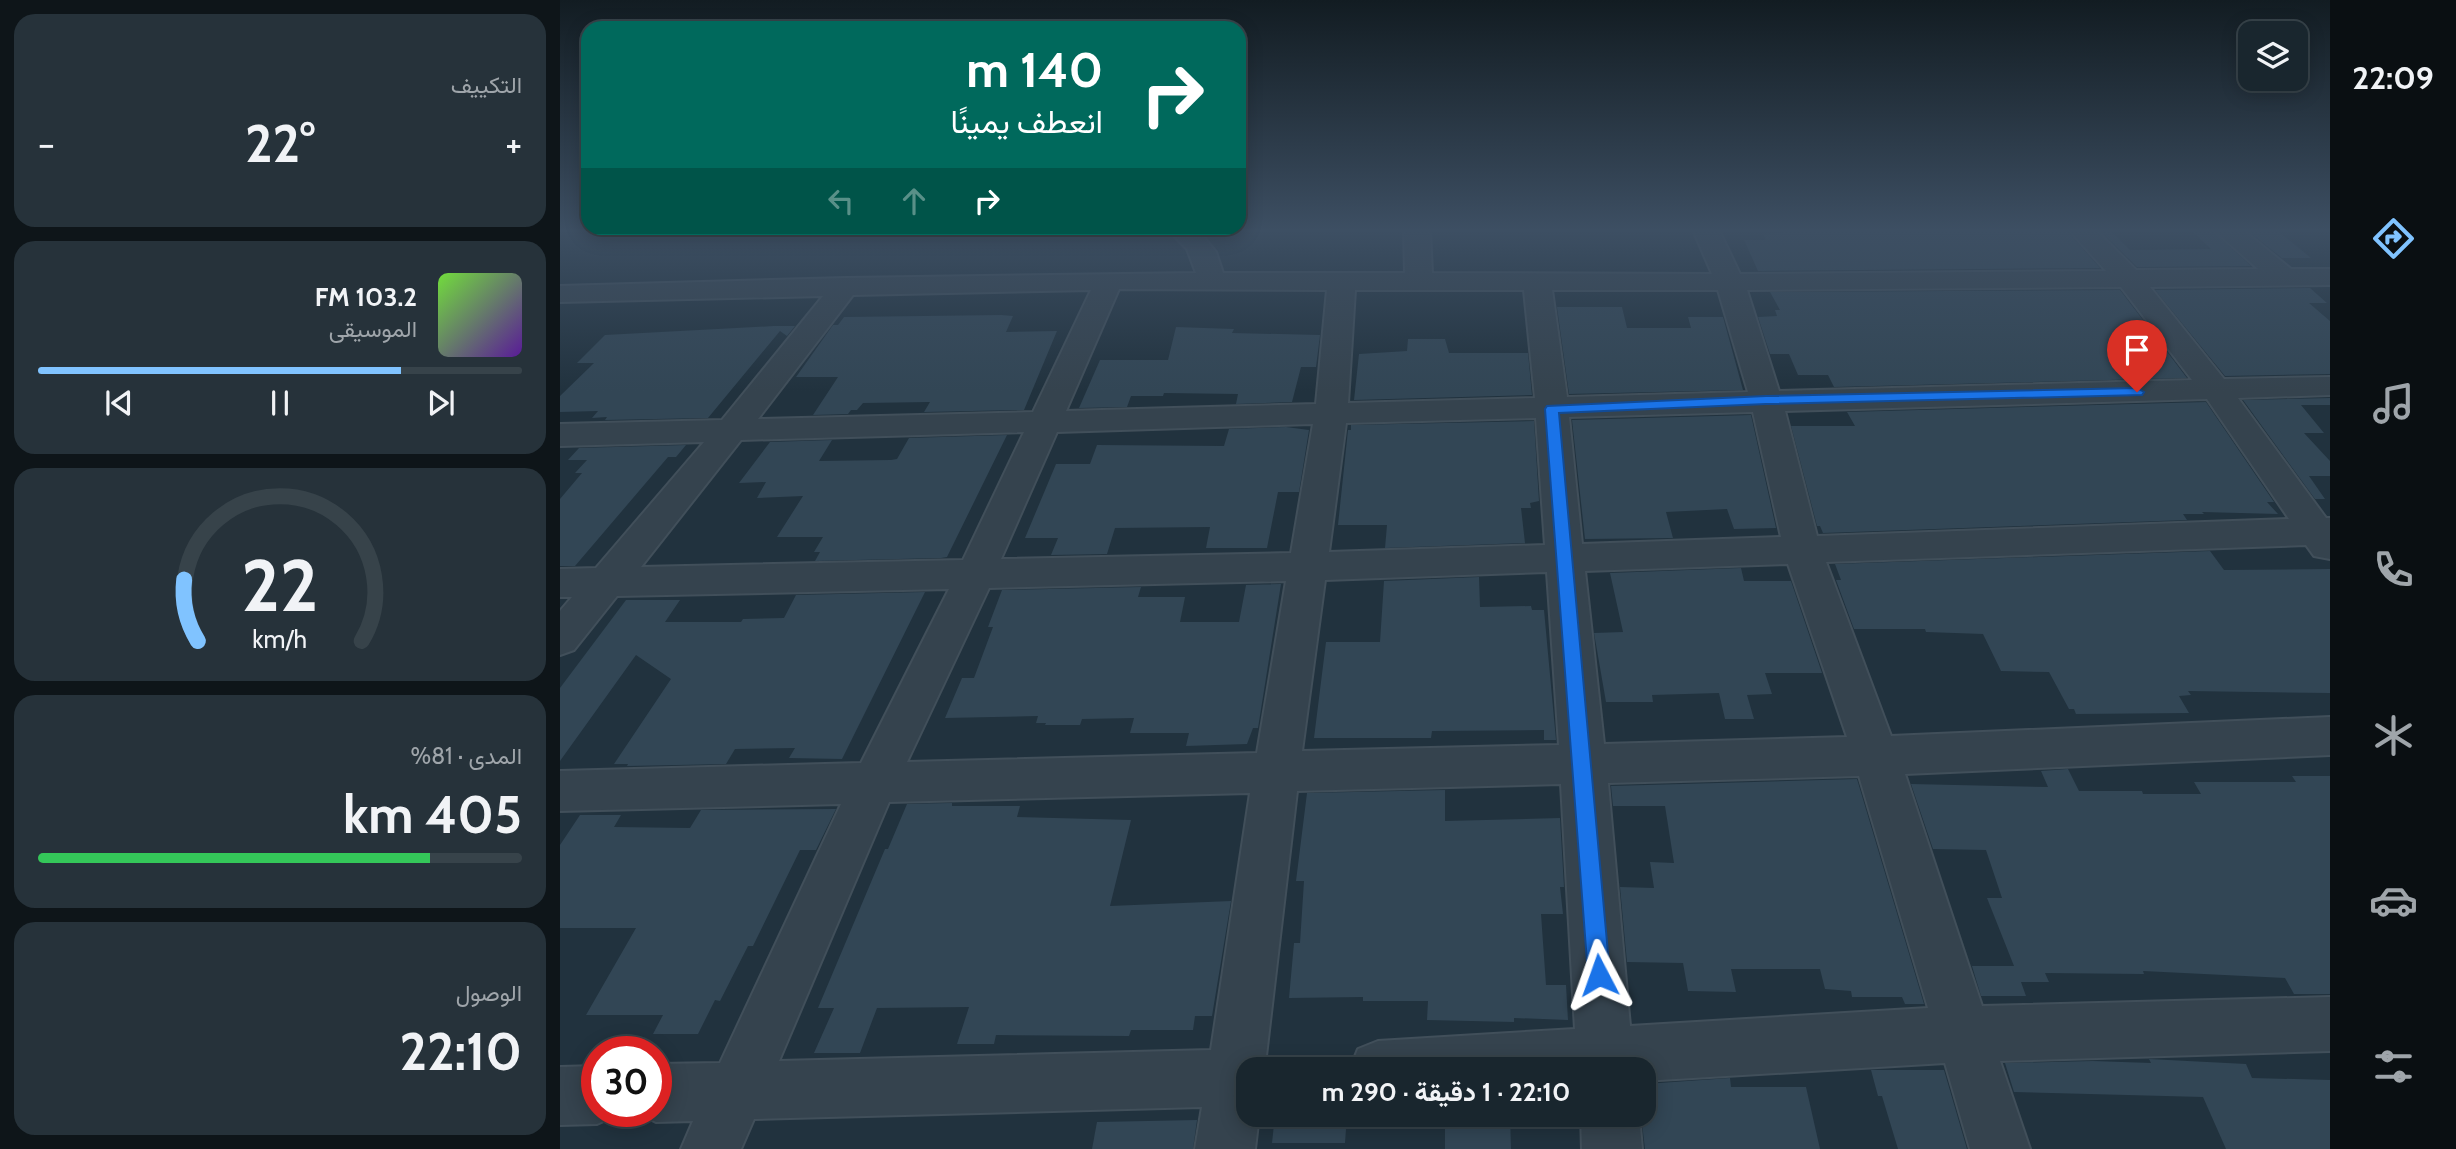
<!DOCTYPE html>
<html lang="ar">
<head>
<meta charset="utf-8">
<style>
	body { margin:0; font-family:Cabin,Vazirmatn,sans-serif; background:#26323a; color:#f1f3f6; direction:rtl; height:100vh; display:flex; flex-direction:column; font-size:26px; white-space:nowrap }
	* { box-sizing:border-box; margin:0 }
	p { font-size:23px; color:#9fa5aa }
	.icon { flex:none; width:38px; height:38px; fill:none; stroke:currentColor; stroke-width:2; stroke-linecap:round; stroke-linejoin:round }
	.map { position:relative; flex:1; overflow:hidden; direction:ltr }
	.sheet { display:flex; flex-direction:column; gap:14px; padding:14px; background:#0e1519; width:560px }
	.sheet>* { flex:none }
	.banner { position:absolute; left:21px; top:21px; width:665px; height:214px; border-radius:21px; box-shadow:0 4px 18px #0003,0 0 0 2px #37434a; direction:rtl; background:#00695c; color:#fff; overflow:hidden }
	.fabs { position:absolute; left:1678px; top:21px; display:grid; gap:14px }
	.fabs a { display:grid; place-items:center; width:70px; height:70px; border-radius:14px; background:#19262e; box-shadow:0 4px 18px #0003,0 0 0 2px #37434a; font-size:35px }
	.speed { position:absolute; left:21px; top:1036px; display:flex; gap:14px; font-size:35px; font-weight:700; text-align:center }
	.speed>* { display:grid; place-content:center; width:91px; height:91px; border-radius:50%; background:#19262e; box-shadow:0 4px 18px #0003,0 0 0 2px #37434a; line-height:1 }
	.speed .limit { border:10px solid #d22; background:#fff; color:#111 }
	.pin { position:absolute; display:grid; place-items:center; width:60px; height:60px; color:#fff; margin:-72px -30px; border-radius:50% 50% 50% 0; rotate:-45deg; box-shadow:0 0 7px #0007 }
	.pin .icon { rotate:45deg }
	.me { position:absolute; width:77px; margin:-38px; rotate:356deg; stroke-linejoin:round; filter:drop-shadow(0 0 5px #0008) }
	.turn { display:flex; align-items:center; gap:24px; height:147px; padding:0 28px; font-size:32px }
	.turn .icon { width:91px; height:91px; stroke-width:2.5 }
	.turn b { display:block; font-size:49px; line-height:60px }
	.lanes { display:flex; align-items:center; height:66px; padding:0 28px; background:#0003; justify-content:center; gap:35px; direction:ltr }
	.lanes .off { opacity:.35 }
	.big { font-size:52px; font-weight:700; line-height:1.1 }
	.sheet .card { flex:1; display:flex; flex-direction:column; justify-content:center; gap:10px; min-width:0; padding:0 24px; border-radius:21px; background:#26323a }
	.sheet .dial { align-items:center; gap:0 }
	.dial svg { height:182px; overflow:visible; fill:none; stroke:#37434a; stroke-width:7; stroke-linecap:round; text-anchor:middle }
	.dial text { fill:#f1f3f6; stroke:none }
	.song { display:flex; align-items:center; gap:21px }
	.cover { width:84px; height:84px; border-radius:10px; background:linear-gradient(135deg,hsl(100 70% 55%),hsl(270 70% 35%)) }
	.played { height:7px; border-radius:4px; background:linear-gradient(90deg,#80c3ff 75%,#37434a 75%) }
	.keys { display:flex; justify-content:space-around; direction:ltr }
	.heat { display:flex; justify-content:space-between; align-items:center; font-size:38px; direction:ltr }
	.charge { height:10px; border-radius:5px; background:linear-gradient(90deg,#34c759 81%,#37434a 0) }
	.trip { position:absolute; left:676px; top:1057px; width:420px; height:70px; border-radius:21px; background:#19262e; box-shadow:0 4px 18px #0003,0 0 0 2px #37434a; font-weight:700; line-height:70px; text-align:center; direction:rtl }
	main { display:flex; flex:1; min-height:0 }
	.tabs { display:flex; flex-direction:column; width:126px; justify-content:space-around; align-items:center; background:#0a0f12; color:#9fa5aa }
	.tabs .icon { width:49px; height:49px }
	.tabs .selected { color:#80c3ff }
	.tabs b { font-size:32px; color:#f1f3f6 }
	.map>svg:first-child { display:block }
</style>
</head>
<body>
<main>
<nav class="tabs">
<b>22:09</b>
<svg class="icon selected" aria-label="directions" viewBox="0 0 24 24"><path d="M12 3l9 9-9 9-9-9zM9 14v-3h6M13 9l2 2-2 2"/></svg>
<svg class="icon" aria-label="music" viewBox="0 0 24 24"><path d="M9 18V5l10-2v13"/><circle cx="6" cy="18" r="3"/><circle cx="16" cy="16" r="3"/></svg>
<svg class="icon" aria-label="phone" viewBox="0 0 24 24"><path d="M5 4h4l2 5-3 2q2 4 5 5l2-3 5 2v4C11 20 4 13 5 4z"/></svg>
<svg class="icon" aria-label="climate" viewBox="0 0 24 24"><path d="M12 3v18M4 7l16 10M4 17L20 7"/></svg>
<svg class="icon" aria-label="car" viewBox="0 0 24 24"><path d="M5 17H2v-5l4-1 3-4h7l3 4 3 1v5h-3M9 17h6M6 11h13"/><circle cx="7" cy="17" r="2"/><circle cx="17" cy="17" r="2"/></svg>
<svg class="icon" aria-label="filters" viewBox="0 0 24 24"><path d="M4 7h16M4 17h16"/><circle cx="9" cy="7" r="2"/><circle cx="15" cy="17" r="2"/></svg>
</nav>
<div class="map">
<svg width="1770" height="1149" viewBox="0 0 1770 1149">
	<rect width="100%" height="100%" fill="#21323e"/>
	<g fill="#324655">
		<polygon points="1442,230 1506,230 1540,268 1198,271 1184,240 1206,240 1203,234 1228,232"/>
		<polygon points="1540,230 1550,230 1570,250 1651,249 1631,230 1651,230 1691,266 1577,267"/>
		<polygon points="1687,230 1717,230 1751,258 1722,258"/>
		<polygon points="1750,288 1767,303 1749,303 1770,321 1770,374 1665,376 1595,290"/>
		<polygon points="1560,290 1627,378 1274,387 1268,375 1238,375 1229,354 1210,354 1198,317 1217,316 1215,310 1220,310 1210,292"/>
		<polygon points="997,307 1062,307 1067,328 1131,328 1128,317 1163,317 1183,390 1009,394"/>
		<polygon points="441,315 453,316 446,332 497,331 464,410 364,412 370,402 303,403 297,410 291,410 288,414 253,415 278,377 236,377 273,325 278,325 284,317"/>
		<polygon points="214,326 235,326 227,336 220,331 148,418 45,420 47,417 32,418 38,411 0,412 0,396 34,363 17,363 45,335"/>
		<polygon points="616,327 674,329 672,333 760,335 756,367 741,367 732,402 676,404 678,394 604,393 603,396 571,396 567,407 519,408 540,360 608,360"/>
		<polygon points="848,339 885,339 889,353 968,353 972,395 794,400 799,354 847,351"/>
		<polygon points="1770,398 1770,405 1741,405 1764,433 1744,433 1770,461 1770,476 1749,476 1765,499 1755,499 1683,400"/>
		<polygon points="1646,402 1714,502 1707,502 1718,514 1642,512 1644,514 1623,514 1627,520 1263,533 1260,526 1257,526 1231,426 1295,426 1287,412"/>
		<polygon points="1191,415 1216,528 1174,529 1167,509 1106,512 1113,538 1025,539 1012,420"/>
		<polygon points="974,421 979,501 970,503 971,508 961,508 965,543 825,548 827,525 778,525 788,430 791,430 791,425"/>
		<polygon points="726,427 749,430 739,492 718,492 707,548 646,548 650,527 555,528 547,554 491,555 498,538 465,538 496,464 530,464 537,445 664,446 669,429"/>
		<polygon points="447,435 387,557 381,558 255,561 260,552 254,552 263,537 217,537 243,496 197,498 206,482 179,483 210,442 272,440 259,461 331,460 337,459 349,438"/>
		<polygon points="126,445 116,457 108,457 15,566 0,566 0,499 22,473 15,473 27,460 8,460 19,448"/>
		<polygon points="1650,551 1664,570 1770,569 1770,693 1628,691 1631,695 1619,696 1629,713 1516,714 1514,709 1509,709 1489,672 1441,671 1423,634 1366,632 1365,629 1294,629 1276,580 1281,580 1275,564"/>
		<polygon points="1181,568 1184,581 1231,581 1262,673 1205,673 1212,694 1187,695 1194,719 1165,719 1159,693 1092,695 1093,702 1046,702 1034,633 1063,632 1050,573"/>
		<polygon points="919,577 920,607 971,606 972,610 984,610 996,740 984,740 984,730 872,731 871,738 754,738 766,642 820,642 824,581"/>
		<polygon points="721,584 698,728 693,728 687,744 626,746 629,733 570,733 574,718 522,719 520,725 485,725 486,723 476,723 478,716 385,718 402,678 414,678 433,627 428,627 442,590 581,587 578,597 625,597 620,622 679,622 686,585"/>
		<polygon points="365,592 282,759 229,758 235,748 175,749 166,764 67,766 68,764 54,764 111,679 76,655 0,761 0,688 66,600 120,600 105,622 181,622 183,619 224,618 236,595"/>
		<polygon points="1508,769 1519,791 1582,791 1583,794 1641,794 1634,782 1736,782 1732,776 1770,776 1770,994 1734,994 1725,978 1583,971 1584,974 1485,973 1489,982 1461,982 1466,996 1421,996 1412,966 1454,966 1427,898 1442,898 1426,850 1373,849 1351,784 1488,787 1481,771"/>
		<polygon points="1297,779 1364,1004 1345,1004 1342,997 1292,997 1291,991 1265,989 1260,969 1171,969 1176,992 1128,991 1123,963 1067,962 1060,887 1094,888 1090,862 1114,863 1105,806 1053,806 1051,786"/>
		<polygon points="885,790 885,821 1000,818 1004,887 1000,887 1003,914 981,914 986,985 1006,985 1008,1020 954,1018 954,1022 867,1020 868,1001 803,1001 803,997 729,998 734,943 740,943 744,881 736,881 747,793"/>
		<polygon points="392,803 392,806 460,806 457,817 571,820 550,906 671,901 652,1016 635,1016 633,1030 571,1030 569,1036 436,1035 434,1044 397,1044 409,1007 317,1008 300,1053 254,1053 274,1008 258,1008 325,849 328,849 347,804"/>
		<polygon points="276,809 256,850 240,850 193,946 188,946 160,1001 155,1000 138,1034 93,1034 103,1015 26,1015 76,928 0,928 0,845 20,815 61,815 54,827 130,828 141,810"/>
		<polygon points="1589,1059 1686,1064 1692,1078 1770,1080 1770,1149 1666,1149 1643,1097 1454,1092 1445,1063 1533,1061 1591,1063"/>
		<polygon points="1311,1070 1384,1070 1407,1149 1338,1149 1322,1096 1318,1096"/>
		<polygon points="1170,1078 1171,1087 1246,1087 1260,1149 1085,1149 1082,1123 1090,1123 1085,1084"/>
		<polygon points="715,1115 787,1115 785,1143 712,1143"/>
		<polygon points="885,1115 950,1115 951,1149 885,1149"/>
		<polygon points="637,1120 633,1149 532,1149 537,1122"/>
	</g>
	<g fill="none" stroke-linecap="round" stroke-linejoin="round">
		<defs>
			<g id="minor">
				<path d="M 608,230 L 638,230 L 656,252 L 663,273 L 845,273 L 844,230 L 870,230 L 872,273 L 1152,274 L 1133,230 L 1159,230 L 1180,274 L 1546,271 L 1509,230 L 1536,230 L 1576,270 L 1698,269 L 1654,230 L 1683,230 L 1731,269 L 1770,269 L 1770,285 L 1590,287 L 1664,379 L 1770,377 L 1770,395 L 1678,398 L 1766,518 L 1770,518 L 1770,559 L 1754,556 L 1746,545 L 1266,562 L 1331,736 L 1770,717 L 1770,755 L 1345,774 L 1422,1006 L 1770,997 L 1770,1051 L 1440,1061 L 1470,1149 L 1410,1149 L 1385,1063 L 1083,1081 L 1083,1069 L 790,1069 L 798,1049 L 818,1041 L 1015,1029 L 1001,784 L 737,791 L 706,1056 L 713,1069 L 688,1069 L 688,1115 L 699,1115 L 695,1149 L 635,1149 L 642,1107 L 194,1119 L 181,1149 L 121,1149 L 133,1121 L 96,1122 L 75,1111 L 96,1111 L 96,1064 L 160,1063 L 281,804 L 0,811 L 0,771 L 301,763 L 389,589 L 57,596 L 14,650 L 0,655 L 0,611 L 12,597 L 0,597 L 0,569 L 36,568 L 144,442 L 0,446 L 0,424 L 162,420 L 263,296 L 0,302 L 0,286 L 286,278 L 636,273 L 627,249 ZM 1561,287 L 1632,380 L 1219,391 L 1187,290 ZM 559,289 L 767,290 L 756,404 L 506,411 ZM 531,290 L 473,412 L 198,419 L 293,295 ZM 795,290 L 964,290 L 975,398 L 788,403 ZM 992,290 L 1158,290 L 1188,392 L 1007,397 ZM 1647,399 L 1729,519 L 1257,536 L 1225,411 ZM 1193,412 L 1221,537 L 1022,544 L 1009,417 ZM 976,418 L 985,545 L 769,552 L 786,423 ZM 753,424 L 731,553 L 441,559 L 497,432 ZM 464,432 L 403,560 L 81,567 L 181,440 ZM 1228,564 L 1287,737 L 1044,744 L 1025,571 ZM 987,572 L 999,745 L 742,751 L 765,580 ZM 726,581 L 697,753 L 347,762 L 429,588 ZM 1299,776 L 1368,1008 L 1070,1026 L 1048,783 ZM 690,793 L 651,1050 L 219,1061 L 329,802 Z"/>
				<polygon points="37,1066 37,1111 59,1111 57,1115 37,1124 0,1125 0,1067"/>
				<polygon points="1021,1115 1079,1115 1082,1149 1022,1149"/>
			</g>
		</defs>
		<use href="#minor" stroke="#414f5a" stroke-width="4"/>
		<use href="#minor" fill="#35434e" fill-rule="evenodd"/>
	</g>
	<linearGradient id="sky" x2="0" y2="1"><stop stop-color="#121c22"/><stop offset="0.59" stop-color="#3d4f63"/><stop offset="1" stop-color="#3d4f63" stop-opacity="0"/></linearGradient>
	<rect width="1770" height="391" fill="url(#sky)"/>
	<polygon fill="#1a73e8" stroke="#114b97" stroke-width="2" points="1577,388 1584,392 1582,395 1206,404 999,413 1050,975 1047,983 1039,986 1032,983 1028,975 985,409 987,406 1206,396"/>
</svg>
<div class="fabs">
<a><svg class="icon" aria-label="layers" viewBox="0 0 24 24"><path d="M12 4l9 5-9 5-9-5zM3 14l9 5 9-5"/></svg></a>
</div>
<div class="speed"><div class="limit">30</div></div>
<div class="pin" style="left:1577px;top:392px;background:#d93025"><svg class="icon" aria-label="arrive" viewBox="0 0 24 24"><path d="M6 21V4h12l-3 4 3 4H6"/></svg></div>
<svg class="me" style="left:1039px;top:975px" viewBox="-20 -20 40 40"><path d="M0-17L14 15 0 8-14 15z" fill="#1a73e8" stroke="#fff" stroke-width="4"/></svg>
<div class="trip">22:10 · 1 دقيقة · 290 m</div>
<div class="banner">
<div class="turn"><svg class="icon" aria-label="right" viewBox="0 0 24 24"><path d="M7 20v-9h11M14 6l5 5-5 5"/></svg><div><b>140 m</b>انعطف يمينًا</div></div>
<div class="lanes"><svg class="icon off" aria-label="left" viewBox="0 0 24 24"><path d="M17 20v-9H6M10 6l-5 5 5 5"/></svg><svg class="icon off" aria-label="ahead" viewBox="0 0 24 24"><path d="M12 20V5M6 11l6-6 6 6"/></svg><svg class="icon" aria-label="right" viewBox="0 0 24 24"><path d="M7 20v-9h11M14 6l5 5-5 5"/></svg></div>
</div>
</div>
<section class="sheet">
<div class="card"><p>التكييف</p>
<div class="heat"><a>−</a><b class="big">22°</b><a>+</a></div>
</div>
<div class="card">
<div class="song"><i class="cover"></i><div><b>103.2 FM</b><p>الموسيقى</p></div></div>
<div class="played"></div>
<div class="keys"><svg class="icon" aria-label="previous" viewBox="0 0 24 24"><path d="M18 5L8 12l10 7zM5 5v14"/></svg><svg class="icon" aria-label="pause" viewBox="0 0 24 24"><path d="M8 5v14M16 5v14"/></svg><svg class="icon" aria-label="next" viewBox="0 0 24 24"><path d="M6 5l10 7-10 7zM19 5v14"/></svg></div>
</div>
<div class="card dial"><svg viewBox="0 0 100 80">
<path d="M14 69A42 42 0 1 1 86 69"/>
<path d="M14 69A42 42 0 0 1 8 42" stroke="#80c3ff"/>
<text x="50" y="56" font-size="32" font-weight="700">22</text>
<text x="50" y="72" font-size="11">km/h</text>
</svg></div>
<div class="card"><p>المدى · 81%</p><b class="big">405 km</b><div class="charge"></div></div>
<div class="card"><p>الوصول</p><b class="big">22:10</b></div>
</section>
</main>
</body>
</html>
